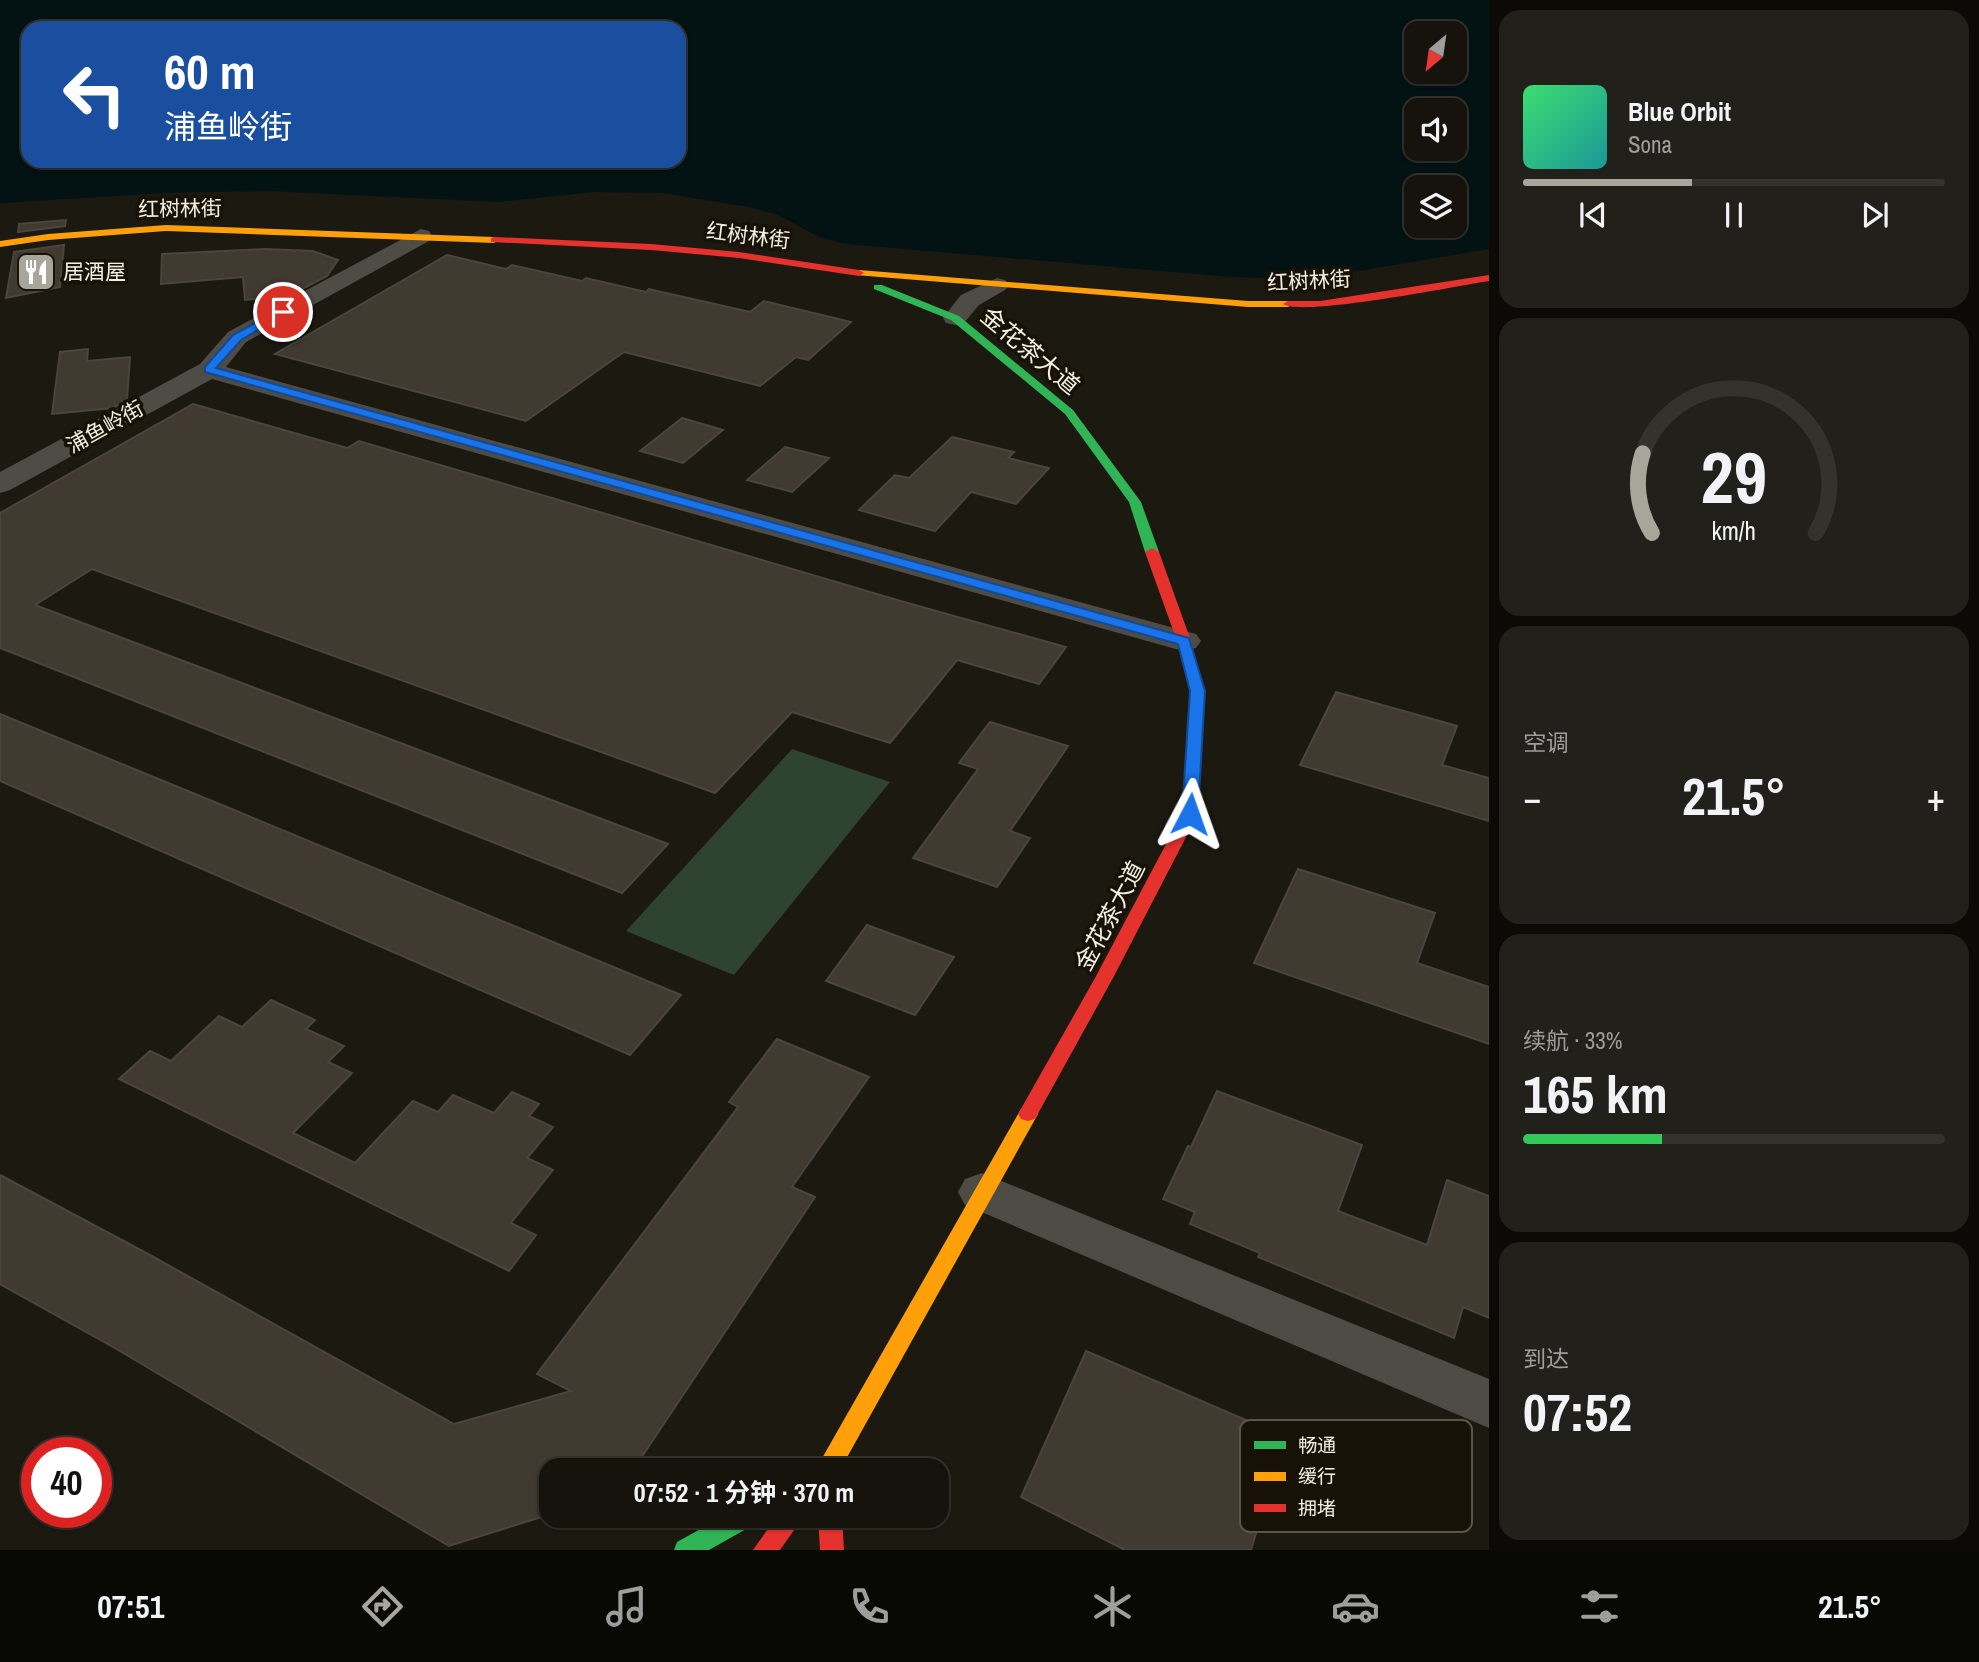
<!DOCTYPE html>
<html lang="zh">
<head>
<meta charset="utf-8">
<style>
	body { margin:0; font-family:"Archivo Narrow","Noto Sans SC",sans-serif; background:#22201a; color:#f1f3f6; height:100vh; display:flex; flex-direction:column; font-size:26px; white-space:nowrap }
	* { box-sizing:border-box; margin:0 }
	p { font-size:23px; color:#9d9e9d }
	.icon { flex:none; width:38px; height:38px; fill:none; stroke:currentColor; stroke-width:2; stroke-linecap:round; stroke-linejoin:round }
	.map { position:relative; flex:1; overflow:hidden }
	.sheet { display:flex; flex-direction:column; gap:10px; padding:10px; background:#0c0a07; width:490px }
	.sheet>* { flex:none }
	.top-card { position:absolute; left:21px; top:21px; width:665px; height:147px; border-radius:21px; box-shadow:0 2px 5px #0004,0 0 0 2px #34322d; background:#1a4fa0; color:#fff; overflow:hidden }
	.needle { width:46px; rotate:209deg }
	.controls { position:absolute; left:1404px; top:21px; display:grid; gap:14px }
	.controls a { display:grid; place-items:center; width:63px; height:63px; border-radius:14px; background:#15130c; box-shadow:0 2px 5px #0004,0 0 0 2px #34322d; font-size:35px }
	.speed { position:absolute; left:21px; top:1437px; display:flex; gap:14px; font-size:35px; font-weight:700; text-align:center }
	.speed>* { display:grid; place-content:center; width:91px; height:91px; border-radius:50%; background:#15130c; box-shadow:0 2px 5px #0004,0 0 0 2px #34322d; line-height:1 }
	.speed .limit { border:10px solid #d22; background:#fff; color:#111 }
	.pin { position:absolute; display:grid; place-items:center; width:60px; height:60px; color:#fff; margin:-30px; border:4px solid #fff; border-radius:50%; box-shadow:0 2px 7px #0007 }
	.me { position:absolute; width:77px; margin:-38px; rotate:4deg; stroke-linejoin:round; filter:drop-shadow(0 0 5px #0008) }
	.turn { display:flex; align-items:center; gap:24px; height:147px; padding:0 28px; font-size:32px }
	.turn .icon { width:91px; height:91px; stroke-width:2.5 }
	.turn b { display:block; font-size:49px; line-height:60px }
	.big { font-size:52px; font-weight:700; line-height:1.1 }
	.sheet .card { flex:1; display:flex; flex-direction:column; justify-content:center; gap:10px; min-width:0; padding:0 24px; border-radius:21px; background:#22201a }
	.sheet .dial { align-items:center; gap:0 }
	.dial svg { height:182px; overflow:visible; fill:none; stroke:#34322d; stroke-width:7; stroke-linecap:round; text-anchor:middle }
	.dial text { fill:#f1f3f6; stroke:none }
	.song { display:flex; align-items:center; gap:21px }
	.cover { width:84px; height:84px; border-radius:10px; background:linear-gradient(135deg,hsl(140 70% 55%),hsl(180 70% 35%)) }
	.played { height:7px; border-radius:4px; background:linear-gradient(90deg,#a8a59b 40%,#34322d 40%) }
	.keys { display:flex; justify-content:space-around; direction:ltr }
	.heat { display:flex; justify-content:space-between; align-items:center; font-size:38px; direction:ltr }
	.charge { height:10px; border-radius:5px; background:linear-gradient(90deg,#34c759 33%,#34322d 0) }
	.trip { position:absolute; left:539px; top:1458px; width:410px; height:70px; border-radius:21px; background:#15130c; box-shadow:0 2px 5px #0004,0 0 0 2px #34322d; font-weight:700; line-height:70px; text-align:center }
	.tabs { display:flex; height:112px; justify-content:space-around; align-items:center; background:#080805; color:#9d9e9d }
	.tabs .icon { width:49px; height:49px }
	.tabs .selected { color:#a8a59b }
	.tabs b { font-size:32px; color:#f1f3f6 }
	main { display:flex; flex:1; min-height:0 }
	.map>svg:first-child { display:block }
</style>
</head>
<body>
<main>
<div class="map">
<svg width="1489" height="1550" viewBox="0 0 1489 1550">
	<rect width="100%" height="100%" fill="#1c1910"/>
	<polygon fill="#2e4330" points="792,749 890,782 734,975 626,931"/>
	<path fill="#031314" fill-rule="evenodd" d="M 0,0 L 1489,0 L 1489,249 L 1324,277 L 1267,278 L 1231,277 L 845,244 L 819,237 L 778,215 L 749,207 L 663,193 L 595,192 L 499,202 L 268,191 L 166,193 L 0,203 ZM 28,28 L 679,28 L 679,161 L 28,161 ZM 1416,33 L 1454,33 L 1454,72 L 1416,72 ZM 1416,110 L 1454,110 L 1454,149 L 1416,149 ZM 1416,187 L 1454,187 L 1454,226 L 1416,226 Z"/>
	<g fill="#403a31" stroke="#4a463f" stroke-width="2">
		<polygon points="66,220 65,226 18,232 19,224"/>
		<polygon points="64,245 60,287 6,298 14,252"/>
		<polygon points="266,249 313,251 338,260 327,276 289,296 245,300 243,277 161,284 162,254"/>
		<polygon points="447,255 506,269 512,265 582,281 586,278 646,292 649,289 750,312 764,301 851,322 808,360 796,357 760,386 624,352 526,421 275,354"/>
		<polygon points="88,349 87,361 130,357 127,400 113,408 52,414 60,352"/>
		<polygon points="193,404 347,448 359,441 904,602 1066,647 1039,684 957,660 890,743 792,712 715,793 92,569 35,605 668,844 622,893 0,648 0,513"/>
		<polygon points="682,418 723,430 683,463 640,451"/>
		<polygon points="952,437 1014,452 1008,458 1049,468 1016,504 971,492 935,531 859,510 895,475 909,478"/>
		<polygon points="785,447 829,458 792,492 747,480"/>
		<polygon points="1336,692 1457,726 1442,765 1489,778 1489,821 1300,765"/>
		<polygon points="0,714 222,805 681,995 630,1055 0,781"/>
		<polygon points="990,722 1068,746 1010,831 1030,838 997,887 913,858 978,769 959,763"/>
		<polygon points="1298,869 1435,913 1417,963 1489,987 1489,1044 1254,963"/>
		<polygon points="867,925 954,957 915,1015 826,981"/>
		<polygon points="271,1000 315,1020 306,1029 344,1046 328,1062 352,1073 293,1133 355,1163 413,1101 438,1112 453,1095 494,1113 512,1092 539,1104 529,1116 553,1127 527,1158 553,1170 511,1223 536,1235 509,1271 119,1079 150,1051 171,1061 219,1016 242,1027"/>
		<polygon points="777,1039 869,1077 792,1187 815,1197 633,1470 551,1470 551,1514 449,1546 113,1347 0,1284 0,1175 150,1255 454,1424 571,1391 537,1374 738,1107 729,1102"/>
		<polygon points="1217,1091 1362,1145 1338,1211 1427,1245 1447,1180 1489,1196 1489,1318 1463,1307 1454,1338 1258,1257 1260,1253 1190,1224 1195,1212 1163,1199 1188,1146 1191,1147"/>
		<polygon points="1086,1351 1285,1437 1251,1550 1125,1550 1021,1497"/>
	</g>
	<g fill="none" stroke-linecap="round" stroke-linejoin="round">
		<g fill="#4e4c44" fill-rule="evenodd">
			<polygon points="421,229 429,231 432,236 429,241 246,342 226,367 1196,634 1201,641 1196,648 1184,651 1172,648 212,379 10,490 0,493 0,472 200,364 228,332"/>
			<polygon points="997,278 1005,280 1009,285 1005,290 979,305 964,323 955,325 946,323 943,318 961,295"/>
			<polygon points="982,1173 1489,1379 1489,1428 965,1205 958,1192 965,1179"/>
		</g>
		<g fill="#30b455" fill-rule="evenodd">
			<polygon points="874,285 882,285 959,316 1073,410 1141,502 1159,552 1157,555 1152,556 1145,552 1129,502 1065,414 951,320 874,289"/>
			<polygon points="829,1457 837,1460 840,1470 815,1470 821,1460"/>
			<polygon points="724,1516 758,1516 755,1524 709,1550 674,1550 677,1542"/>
		</g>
		<g fill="#ff9f0a" fill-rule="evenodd">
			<polygon points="166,225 494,237 499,240 494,243 166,231 48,240 0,247 0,241 48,234"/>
			<polygon points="859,270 1248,301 1288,301 1293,304 1288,307 1248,307 855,275 855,271"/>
			<polygon points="1028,1107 1035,1109 1038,1114 840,1470 818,1470 821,1460 1021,1109"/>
		</g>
		<g fill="#e5322d" fill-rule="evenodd">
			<polygon points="494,237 651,244 739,252 859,270 864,273 859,276 739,258 651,250 491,242 491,238"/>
			<path d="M 1489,275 L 1489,281 C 1457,286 1302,317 1283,304 L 1288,301 L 1320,301 Z"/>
			<polygon points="1152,548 1159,552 1191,641 1204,691 1198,814 1113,978 1035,1119 1028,1121 1021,1119 1018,1114 1095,978 1182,814 1190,691 1177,641 1145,552"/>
			<polygon points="777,1516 804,1516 780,1550 753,1550"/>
			<polygon points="818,1516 842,1516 844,1550 820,1550"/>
		</g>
	</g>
	<polygon fill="#1a73e8" stroke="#114b97" stroke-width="2" points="279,310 288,312 241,340 216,368 1189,638 1205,691 1198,814 1190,819 1182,814 1190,691 1178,644 205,372 205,367 233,335"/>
	<defs>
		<symbol id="restaurant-square" viewBox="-11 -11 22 22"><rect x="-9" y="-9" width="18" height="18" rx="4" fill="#a8a59b" stroke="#171205"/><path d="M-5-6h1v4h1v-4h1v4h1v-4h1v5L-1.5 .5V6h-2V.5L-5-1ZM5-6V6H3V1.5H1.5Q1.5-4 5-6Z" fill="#fff"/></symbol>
	</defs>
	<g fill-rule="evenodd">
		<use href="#restaurant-square" x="14" y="250" width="44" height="44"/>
	</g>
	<g text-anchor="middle" stroke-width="7" stroke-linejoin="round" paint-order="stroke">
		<g font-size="21" fill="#f4f0e6" stroke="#171205">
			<text transform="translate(180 209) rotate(-1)" y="7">红树林街</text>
			<text transform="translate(748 236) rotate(7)" y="7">红树林街</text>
			<text transform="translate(1309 281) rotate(-3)" y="7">红树林街</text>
			<text transform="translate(105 427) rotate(-29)" y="7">浦鱼岭街</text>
		</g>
		<g font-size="21" fill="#f4f0e6" stroke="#171205" text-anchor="start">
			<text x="63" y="279">居酒屋</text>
		</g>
		<g font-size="24" fill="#f4f0e6" stroke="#171205">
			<text transform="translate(1030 351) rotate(40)" y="8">金花茶大道</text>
			<text transform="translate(1110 916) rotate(-62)" y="8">金花茶大道</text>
		</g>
	</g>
	<rect x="1240" y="1420" width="232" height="112" rx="10" fill="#171205" stroke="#595548" stroke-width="2"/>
	<rect x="1254" y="1441" width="32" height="8" fill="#30b455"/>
	<rect x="1254" y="1472" width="32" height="9" fill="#ff9f0a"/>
	<rect x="1254" y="1504" width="32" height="8" fill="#e5322d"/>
	<g font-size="19" fill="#f4f0e6">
		<text x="1298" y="1452">畅通</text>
		<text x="1298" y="1483">缓行</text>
		<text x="1298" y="1515">拥堵</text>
	</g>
</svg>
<div class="controls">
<a><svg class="needle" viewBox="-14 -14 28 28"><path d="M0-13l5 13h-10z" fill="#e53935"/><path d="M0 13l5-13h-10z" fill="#9d9e9d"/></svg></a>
<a><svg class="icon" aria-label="sound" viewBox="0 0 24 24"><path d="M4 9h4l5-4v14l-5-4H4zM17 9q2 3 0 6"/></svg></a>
<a><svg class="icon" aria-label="layers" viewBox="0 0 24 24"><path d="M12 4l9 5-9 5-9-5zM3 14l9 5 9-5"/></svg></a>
</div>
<div class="speed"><div class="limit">40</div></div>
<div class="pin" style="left:283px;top:312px;background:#d93025"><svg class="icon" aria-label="arrive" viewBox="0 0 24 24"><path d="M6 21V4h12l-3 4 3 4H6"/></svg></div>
<svg class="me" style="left:1190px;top:814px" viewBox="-20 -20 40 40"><path d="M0-17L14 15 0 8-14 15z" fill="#1a73e8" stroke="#fff" stroke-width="4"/></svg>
<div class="trip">07:52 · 1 分钟 · 370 m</div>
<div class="top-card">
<div class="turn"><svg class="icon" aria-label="left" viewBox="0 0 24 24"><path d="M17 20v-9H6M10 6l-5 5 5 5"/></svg><div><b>60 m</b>浦鱼岭街</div></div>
</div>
</div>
<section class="sheet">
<div class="card">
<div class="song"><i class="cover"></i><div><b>Blue Orbit</b><p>Sona</p></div></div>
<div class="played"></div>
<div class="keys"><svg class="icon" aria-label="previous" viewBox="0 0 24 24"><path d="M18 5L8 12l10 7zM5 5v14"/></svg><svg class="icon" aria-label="pause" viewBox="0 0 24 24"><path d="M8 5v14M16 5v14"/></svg><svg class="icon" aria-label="next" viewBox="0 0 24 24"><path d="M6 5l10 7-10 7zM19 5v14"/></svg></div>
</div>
<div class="card dial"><svg viewBox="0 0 100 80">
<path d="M14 69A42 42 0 1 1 86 69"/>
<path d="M14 69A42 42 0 0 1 10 34" stroke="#a8a59b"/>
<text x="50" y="56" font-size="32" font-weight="700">29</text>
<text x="50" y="72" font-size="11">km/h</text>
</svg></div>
<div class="card"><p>空调</p>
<div class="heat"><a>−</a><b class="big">21.5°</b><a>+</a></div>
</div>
<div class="card"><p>续航 · 33%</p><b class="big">165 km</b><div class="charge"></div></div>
<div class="card"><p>到达</p><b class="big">07:52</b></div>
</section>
</main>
<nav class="tabs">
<b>07:51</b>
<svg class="icon selected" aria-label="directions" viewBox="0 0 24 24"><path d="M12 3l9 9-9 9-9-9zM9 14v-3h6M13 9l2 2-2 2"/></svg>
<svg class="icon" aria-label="music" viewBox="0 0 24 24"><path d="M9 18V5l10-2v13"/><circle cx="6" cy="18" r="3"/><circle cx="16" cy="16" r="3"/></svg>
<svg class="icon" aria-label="phone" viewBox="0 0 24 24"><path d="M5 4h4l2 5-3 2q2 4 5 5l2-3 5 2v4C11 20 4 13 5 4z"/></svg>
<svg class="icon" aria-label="climate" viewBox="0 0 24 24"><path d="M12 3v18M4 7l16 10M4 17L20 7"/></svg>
<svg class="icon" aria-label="car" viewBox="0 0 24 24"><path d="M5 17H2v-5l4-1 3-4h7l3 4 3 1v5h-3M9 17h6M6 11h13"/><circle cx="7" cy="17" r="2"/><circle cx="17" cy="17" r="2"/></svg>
<svg class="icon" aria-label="filters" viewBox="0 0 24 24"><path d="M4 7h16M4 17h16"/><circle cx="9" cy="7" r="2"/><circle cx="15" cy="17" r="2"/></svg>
<b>21.5°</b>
</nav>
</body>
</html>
